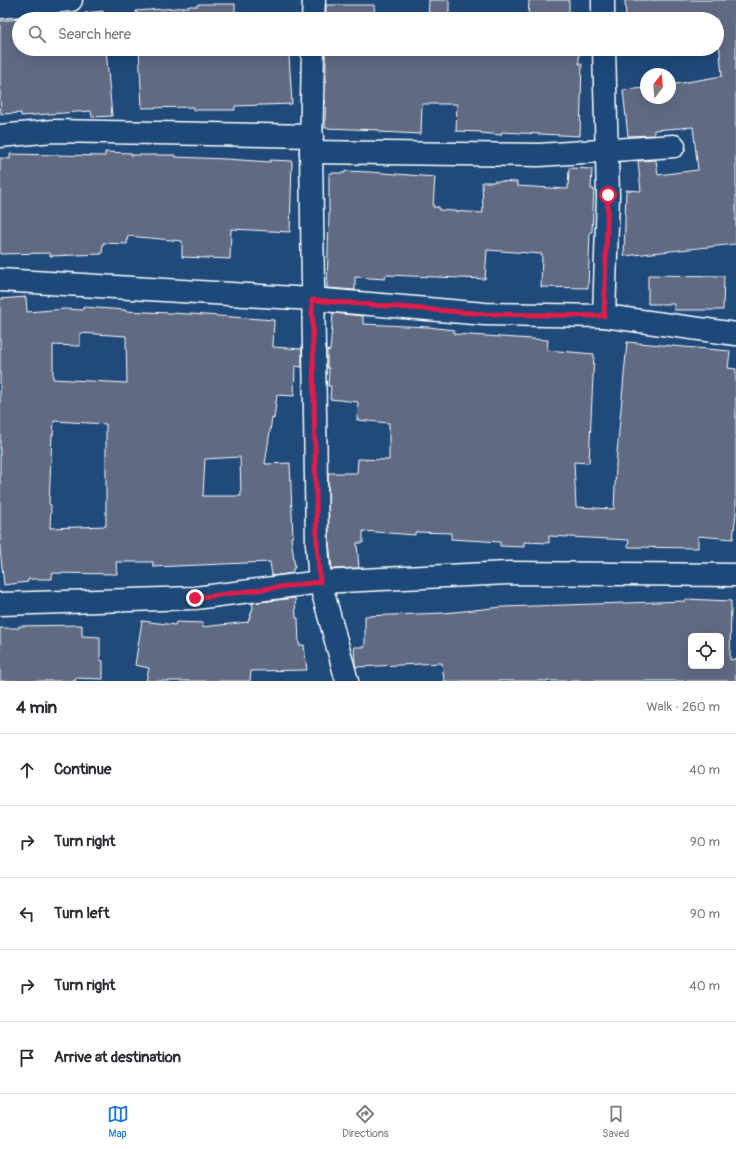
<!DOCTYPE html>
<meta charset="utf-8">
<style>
body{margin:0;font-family:Pangolin,sans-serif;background:#f2f2f3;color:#2b2b33}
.controls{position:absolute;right:12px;bottom:12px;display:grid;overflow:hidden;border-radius:6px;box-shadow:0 4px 16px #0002}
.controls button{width:36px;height:36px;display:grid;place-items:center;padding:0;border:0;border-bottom:1px solid #e1e1e2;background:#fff;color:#2b2b33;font:20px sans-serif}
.compass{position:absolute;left:640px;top:68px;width:36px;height:36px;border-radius:50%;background:#fff;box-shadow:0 4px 16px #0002;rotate:16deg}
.stop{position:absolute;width:12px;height:12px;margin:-9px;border:3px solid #e11d48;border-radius:50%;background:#fff}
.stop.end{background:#e11d48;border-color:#fff;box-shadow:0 1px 4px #0008}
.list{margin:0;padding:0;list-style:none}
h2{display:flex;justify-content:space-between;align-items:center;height:52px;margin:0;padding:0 16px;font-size:17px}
h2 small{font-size:13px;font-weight:400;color:#7c7c81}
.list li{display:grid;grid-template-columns:26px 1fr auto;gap:12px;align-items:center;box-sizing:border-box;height:72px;padding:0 16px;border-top:1px solid #e1e1e2}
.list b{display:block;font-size:15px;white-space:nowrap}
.list em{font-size:13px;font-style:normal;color:#7c7c81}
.icon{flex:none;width:22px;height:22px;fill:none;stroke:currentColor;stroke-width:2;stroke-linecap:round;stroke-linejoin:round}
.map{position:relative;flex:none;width:736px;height:681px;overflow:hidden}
.search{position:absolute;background:#fff;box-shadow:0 4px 16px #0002;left:12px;right:12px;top:12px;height:44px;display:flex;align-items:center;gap:10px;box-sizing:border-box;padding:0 14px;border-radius:22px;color:#7c7c81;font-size:15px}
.sheet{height:412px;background:#fff}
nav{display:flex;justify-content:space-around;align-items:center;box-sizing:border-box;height:56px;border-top:1px solid #e1e1e2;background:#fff;font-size:11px;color:#7c7c81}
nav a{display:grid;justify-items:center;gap:2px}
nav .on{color:#1a73e8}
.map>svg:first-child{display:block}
.building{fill:#616a83;stroke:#fff;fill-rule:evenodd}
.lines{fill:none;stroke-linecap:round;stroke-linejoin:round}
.minor-casing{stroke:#fff;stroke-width:25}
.secondary-casing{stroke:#fff;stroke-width:25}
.minor{stroke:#1f4a7a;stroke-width:22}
.secondary{stroke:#1f4a7a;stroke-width:22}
.route{stroke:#e11d48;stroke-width:5}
</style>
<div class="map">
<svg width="736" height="681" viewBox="0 0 736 681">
<rect width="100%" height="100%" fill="#1f4a7a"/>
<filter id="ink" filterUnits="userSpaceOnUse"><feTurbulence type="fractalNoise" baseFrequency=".025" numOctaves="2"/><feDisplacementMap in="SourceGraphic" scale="8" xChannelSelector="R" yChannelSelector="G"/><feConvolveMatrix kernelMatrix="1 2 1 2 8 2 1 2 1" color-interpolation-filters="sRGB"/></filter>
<g filter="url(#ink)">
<g class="building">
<polygon points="429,0 449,0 449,19 428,19"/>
<polygon points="529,0 569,0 569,19 528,19"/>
<polygon points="625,0 736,0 736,244 624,256 626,190 641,191 638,161 656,160 658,175 698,170 693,127 654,130 654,135 628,136 623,90 646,88 646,98 670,98 670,85 722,76 717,19 626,19"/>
<polygon points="198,4 235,4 235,19 137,19 136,11 189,7 189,6 198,6"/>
<polygon points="326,5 374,5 375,19 326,19"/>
<polygon points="103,11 104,19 23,19 85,14 85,13"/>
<polygon points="19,19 19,49 106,49 112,116 92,117 91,111 21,116 21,113 1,114 0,98 0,21"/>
<polygon points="139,49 286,49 286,55 289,55 292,104 235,106 235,110 193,110 193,107 142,108"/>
<polygon points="325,49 556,49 556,51 579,53 579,64 582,64 580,136 502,132 501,135 481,133 481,132 456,131 457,104 422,104 421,134 379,132 379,130 325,128 326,62 325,62"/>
<polygon points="105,152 131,153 131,155 175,155 175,157 226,159 270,162 270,160 292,161 290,232 231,229 230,259 182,257 182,241 128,236 127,244 103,243 102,254 50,256 50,253 0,254 0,158 10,159 10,154 105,156"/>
<polygon points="569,168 592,169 591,189 594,189 592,232 590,232 588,288 541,287 542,254 487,250 485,279 386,275 385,279 355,277 355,290 327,288 329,215 329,173 345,173 345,171 370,172 435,177 433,207 439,207 439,210 483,213 482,182 494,182 494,181 517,182 517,186 568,189"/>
<polygon points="648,275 724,276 723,310 674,310 674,304 648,304"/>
<path d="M 26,297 L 27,312 L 65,309 L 83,310 L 83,307 L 125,310 L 125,311 L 191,314 L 274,320 L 273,347 L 302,349 L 302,367 L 295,366 L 294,396 L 277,395 L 274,419 L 272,418 L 265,464 L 290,463 L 293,537 L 291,537 L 295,568 L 293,568 L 293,573 L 272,576 L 270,562 L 153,567 L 153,562 L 116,562 L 117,574 L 52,573 L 52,579 L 28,579 L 28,582 L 4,585 L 0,549 L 0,299 ZM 80,333 L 126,336 L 127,383 L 53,379 L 53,345 L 80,346 ZM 54,421 L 106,424 L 106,526 L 50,528 L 51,505 L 49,504 L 52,435 L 53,435 ZM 240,457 L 241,496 L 203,496 L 205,459 Z"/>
<polygon points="333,313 363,316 363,324 428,327 454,330 454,334 548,340 547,350 594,354 589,463 574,462 576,507 614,509 616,464 627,342 730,351 728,368 736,369 736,513 733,539 698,536 698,548 628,547 629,540 549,536 549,543 524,542 524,547 500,546 500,542 451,539 451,533 415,532 415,535 363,531 363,543 357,543 359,568 332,569 329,543 328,473 357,473 358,459 389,460 389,423 357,420 358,402 330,399 331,386 328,386 329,368 327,368 327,350 330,351"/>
<polygon points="295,598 296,618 298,618 299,645 304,645 307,670 251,671 250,681 146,681 149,668 135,665 142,621 175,625 176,622 203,623 202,627 248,622 253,608 252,603"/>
<path d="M 686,599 L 731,601 L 730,660 L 736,659 L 736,681 L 444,681 L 442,663 L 356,667 L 355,663 L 354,647 L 365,647 L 365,616 L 444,613 L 503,607 L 686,601 ZM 691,636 L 721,636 L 721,666 L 691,666 Z"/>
<polygon points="82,625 82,636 100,637 100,660 103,661 103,679 75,678 76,681 0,681 0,628 19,628 19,626"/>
</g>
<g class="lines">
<defs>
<g id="minor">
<polyline points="603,0 603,19"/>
<polyline points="0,7 71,0"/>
<polyline points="604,49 608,195 604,316"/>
<polyline points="0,136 53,131 312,136"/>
<polyline points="311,152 539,155 674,146"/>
<polyline points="0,280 312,299 485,314 604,316 736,334"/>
<polyline points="0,604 195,598 320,582 508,573 736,575"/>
</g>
<g id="secondary">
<polyline points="313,19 314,0"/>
<polyline points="313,49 311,152 317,544 320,582 347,681"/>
</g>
</defs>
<use href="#minor" class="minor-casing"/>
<use href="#secondary" class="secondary-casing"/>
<use href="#minor" class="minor"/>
<use href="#secondary" class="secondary"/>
</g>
</g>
<g class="lines" filter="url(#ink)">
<polyline class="route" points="195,598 320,582 317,544 312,300 485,314 604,316 608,195"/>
</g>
</svg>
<div class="controls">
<button><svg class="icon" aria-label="locate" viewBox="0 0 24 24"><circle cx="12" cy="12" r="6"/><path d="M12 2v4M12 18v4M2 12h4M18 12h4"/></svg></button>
</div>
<svg class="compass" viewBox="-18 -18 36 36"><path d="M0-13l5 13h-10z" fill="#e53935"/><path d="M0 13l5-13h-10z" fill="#7c7c81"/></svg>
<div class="stop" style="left:608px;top:195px"></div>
<div class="stop end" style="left:195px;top:598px"></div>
<div class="search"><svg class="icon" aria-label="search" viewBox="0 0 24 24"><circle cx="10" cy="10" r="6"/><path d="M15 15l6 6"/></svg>Search here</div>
</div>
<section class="sheet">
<h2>4 min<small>Walk · 260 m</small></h2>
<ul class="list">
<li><svg class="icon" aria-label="ahead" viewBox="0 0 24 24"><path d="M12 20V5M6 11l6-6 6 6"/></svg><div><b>Continue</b></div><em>40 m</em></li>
<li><svg class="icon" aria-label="right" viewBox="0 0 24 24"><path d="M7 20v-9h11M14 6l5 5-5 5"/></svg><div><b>Turn right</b></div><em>90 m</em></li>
<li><svg class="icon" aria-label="left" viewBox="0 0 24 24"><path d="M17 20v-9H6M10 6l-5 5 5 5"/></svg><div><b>Turn left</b></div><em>90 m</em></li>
<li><svg class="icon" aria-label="right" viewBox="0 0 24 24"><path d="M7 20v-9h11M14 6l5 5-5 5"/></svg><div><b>Turn right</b></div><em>40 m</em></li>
<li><svg class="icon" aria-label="arrive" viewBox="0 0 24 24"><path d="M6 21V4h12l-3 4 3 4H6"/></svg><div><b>Arrive at destination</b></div></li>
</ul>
</section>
<nav>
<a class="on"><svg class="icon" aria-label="map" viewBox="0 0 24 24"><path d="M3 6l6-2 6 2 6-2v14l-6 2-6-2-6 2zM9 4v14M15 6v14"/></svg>Map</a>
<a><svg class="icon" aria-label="directions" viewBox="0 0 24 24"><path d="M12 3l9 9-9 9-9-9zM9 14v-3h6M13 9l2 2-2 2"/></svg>Directions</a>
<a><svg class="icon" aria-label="saved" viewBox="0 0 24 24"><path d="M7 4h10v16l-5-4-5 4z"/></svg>Saved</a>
</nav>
